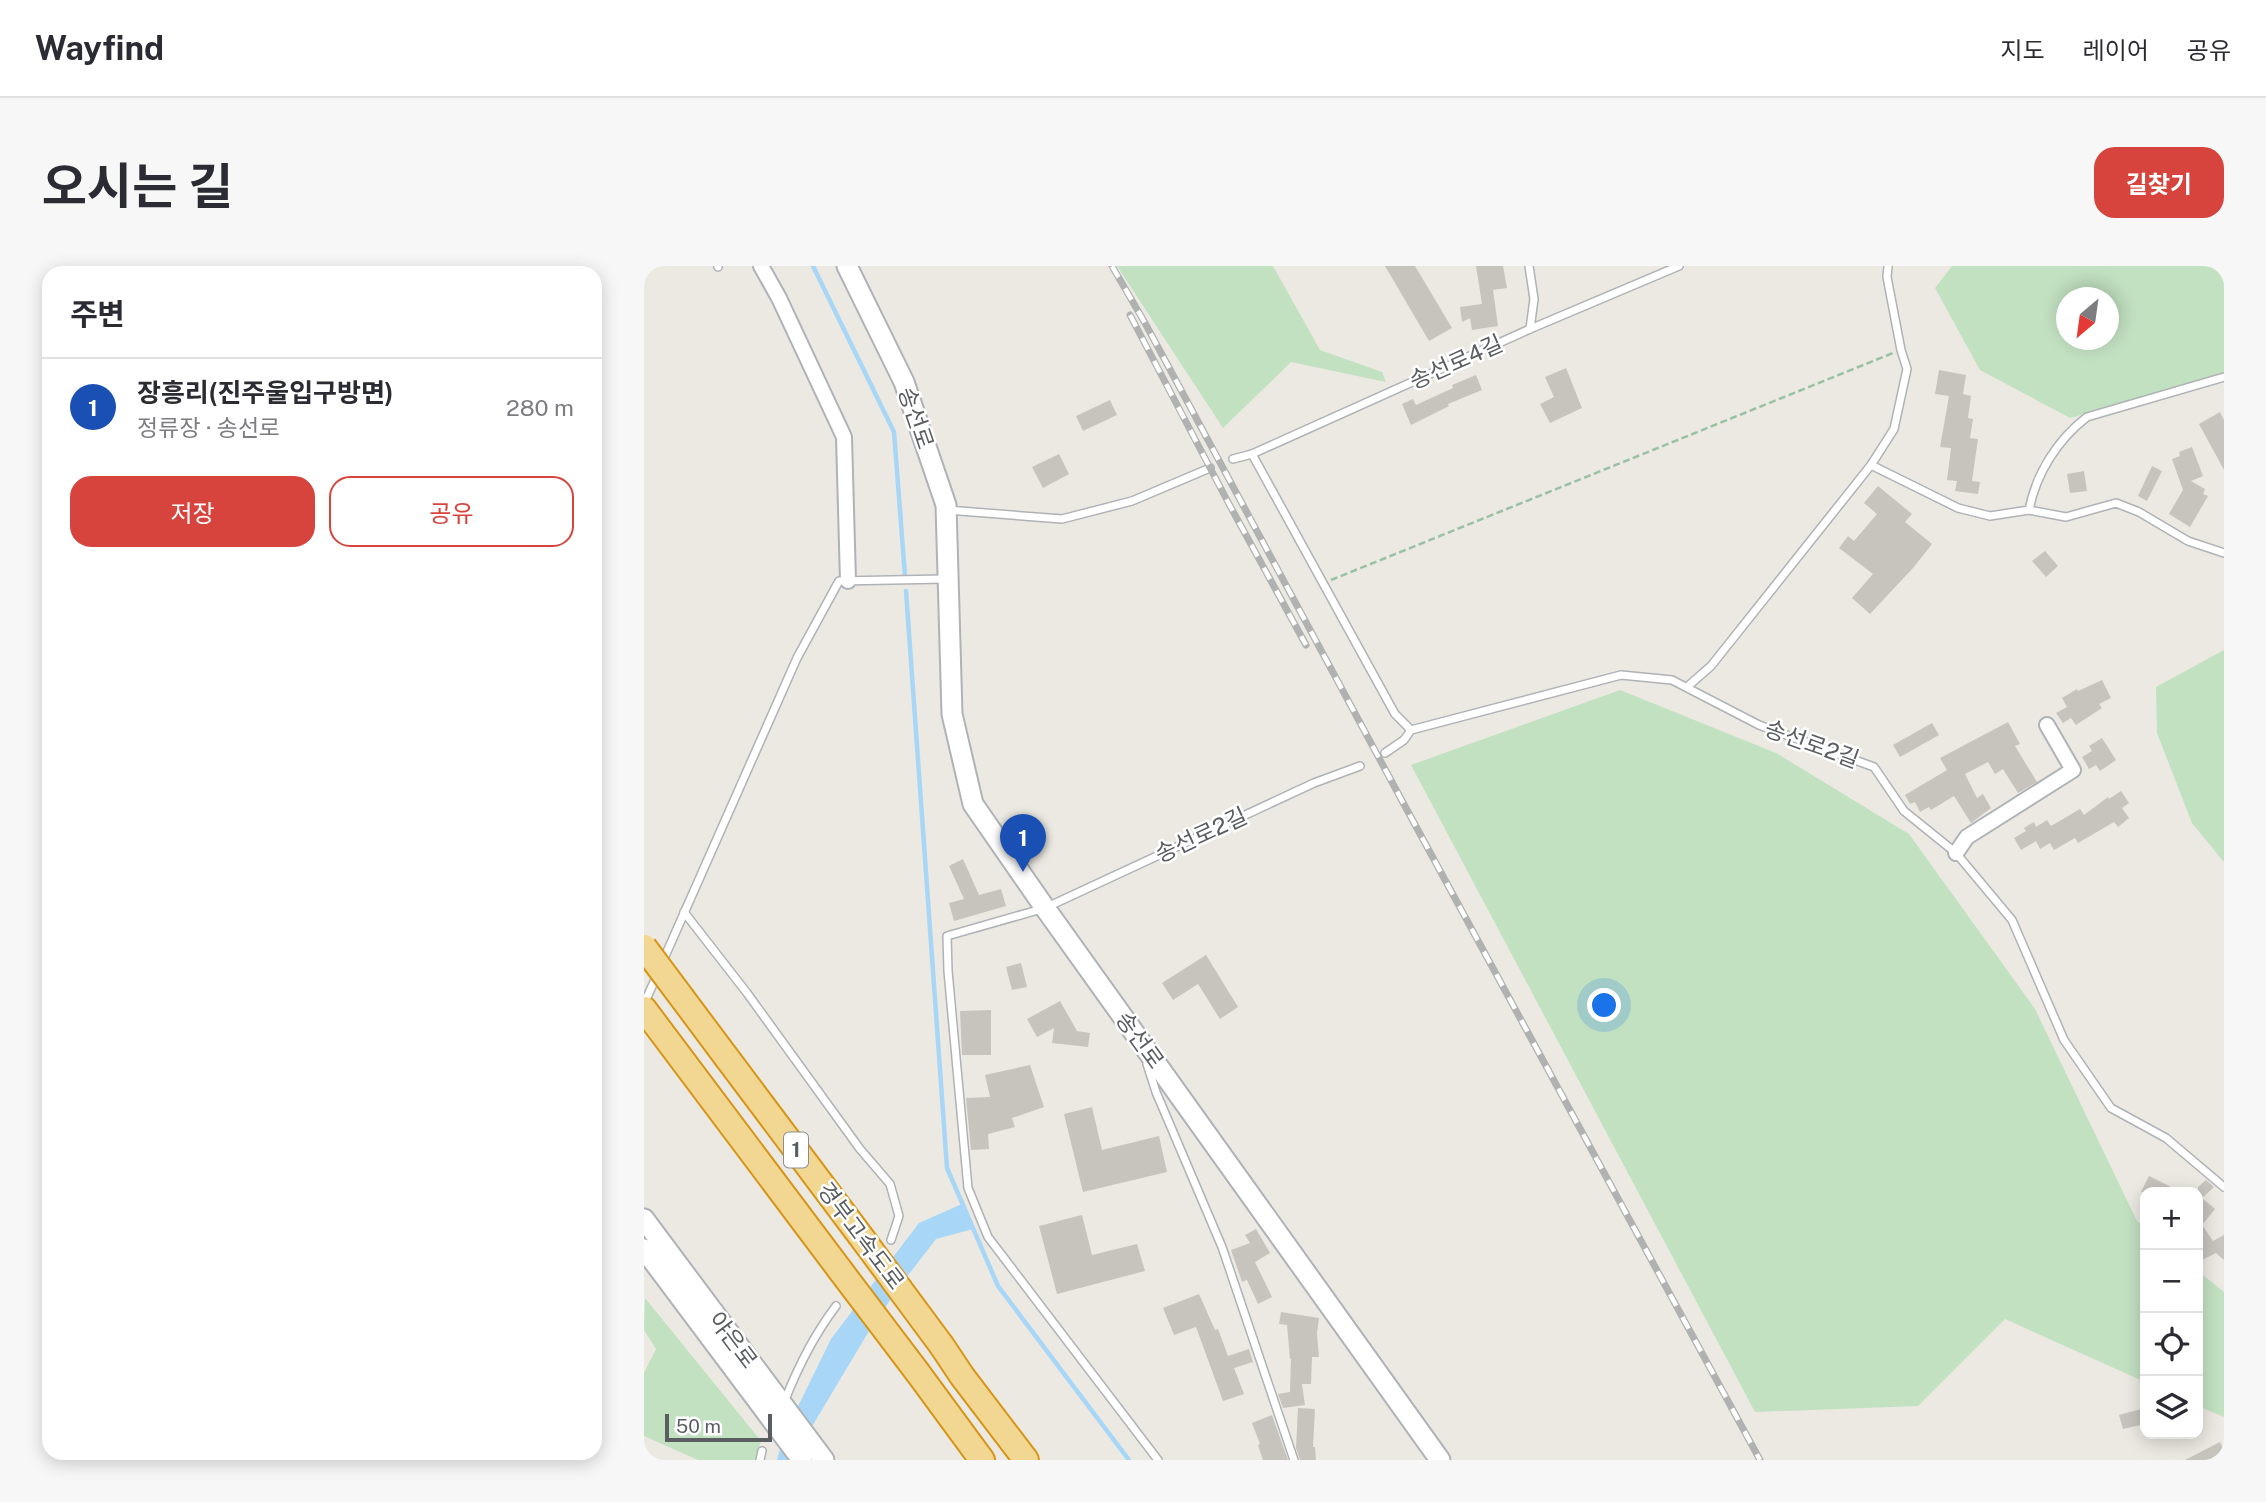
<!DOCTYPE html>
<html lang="ko">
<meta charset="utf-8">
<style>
body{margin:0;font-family:"Public Sans","Noto Sans KR",sans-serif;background:#f7f7f7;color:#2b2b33}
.controls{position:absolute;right:21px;bottom:21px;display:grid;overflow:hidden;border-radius:14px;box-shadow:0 4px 18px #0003}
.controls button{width:63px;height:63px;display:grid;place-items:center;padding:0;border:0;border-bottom:2px solid #e1e1e2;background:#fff;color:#2b2b33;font:35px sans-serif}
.compass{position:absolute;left:1412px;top:21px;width:63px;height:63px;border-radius:50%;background:#fff;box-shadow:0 4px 18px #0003;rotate:209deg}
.scale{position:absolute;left:21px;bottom:18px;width:107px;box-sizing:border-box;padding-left:7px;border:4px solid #5a5e61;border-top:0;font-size:19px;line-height:24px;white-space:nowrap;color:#5a5e61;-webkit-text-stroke:5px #fff;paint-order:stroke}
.you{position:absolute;left:961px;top:740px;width:24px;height:24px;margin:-18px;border:5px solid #fff;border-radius:50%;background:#1a73e8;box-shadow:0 0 0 10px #1a73e833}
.badge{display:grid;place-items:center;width:46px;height:46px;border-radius:50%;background:#d7443d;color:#fff;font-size:23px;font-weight:700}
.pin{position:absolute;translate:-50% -58px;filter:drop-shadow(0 2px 4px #0008)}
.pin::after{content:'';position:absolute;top:37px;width:24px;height:21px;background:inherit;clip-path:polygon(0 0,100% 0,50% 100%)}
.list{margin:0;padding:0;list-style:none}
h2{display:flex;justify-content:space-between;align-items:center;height:91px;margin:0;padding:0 28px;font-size:30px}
h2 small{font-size:23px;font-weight:400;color:#7c7c81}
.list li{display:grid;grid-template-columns:46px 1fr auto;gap:21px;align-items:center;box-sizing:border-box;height:98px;padding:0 28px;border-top:2px solid #e1e1e2}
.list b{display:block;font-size:26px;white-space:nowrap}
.list p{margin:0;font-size:23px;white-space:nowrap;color:#7c7c81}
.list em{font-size:23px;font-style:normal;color:#7c7c81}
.actions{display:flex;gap:14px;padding:21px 28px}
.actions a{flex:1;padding:16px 0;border:2px solid #d7443d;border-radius:21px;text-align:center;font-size:24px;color:#d7443d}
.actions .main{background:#d7443d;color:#fff}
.icon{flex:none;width:38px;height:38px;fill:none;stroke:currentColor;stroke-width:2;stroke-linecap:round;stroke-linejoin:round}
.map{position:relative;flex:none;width:1580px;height:1194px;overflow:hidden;border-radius:21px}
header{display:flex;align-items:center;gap:42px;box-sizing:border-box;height:98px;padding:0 35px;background:#fff;border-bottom:2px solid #e1e1e2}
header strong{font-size:33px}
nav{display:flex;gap:38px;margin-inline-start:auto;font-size:24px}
.intro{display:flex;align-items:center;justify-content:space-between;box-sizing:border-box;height:168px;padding:0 42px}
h1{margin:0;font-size:49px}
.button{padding:18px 32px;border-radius:21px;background:#d7443d;color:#fff;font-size:24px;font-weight:700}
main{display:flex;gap:42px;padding:0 42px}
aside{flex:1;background:#fff;border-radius:21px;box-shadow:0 4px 18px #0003}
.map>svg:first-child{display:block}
.green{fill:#c2e1c1;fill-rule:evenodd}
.water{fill:#a8d6f6}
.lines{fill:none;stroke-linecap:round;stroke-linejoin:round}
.stream{stroke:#a8d6f6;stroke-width:4.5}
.building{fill:#c7c4be}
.lane-casing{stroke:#afb2b6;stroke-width:10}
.street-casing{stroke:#afb2b6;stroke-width:18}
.secondary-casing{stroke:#afb2b6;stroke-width:23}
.highway-casing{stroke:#d79517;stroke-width:28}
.path{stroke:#9ac1a4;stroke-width:2.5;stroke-dasharray:7 3.5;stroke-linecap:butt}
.lane{stroke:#fff;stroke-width:7}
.street{stroke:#fff;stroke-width:14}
.secondary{stroke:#fff;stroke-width:19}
.highway{stroke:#f2d793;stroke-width:24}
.rail-casing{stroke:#b0b1b1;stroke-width:7}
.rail{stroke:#fff;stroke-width:4.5;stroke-dasharray:13;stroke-linecap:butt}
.highway-bridge-casing{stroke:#d79517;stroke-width:28;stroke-linecap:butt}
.highway-bridge{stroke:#f2d793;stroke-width:24}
.labels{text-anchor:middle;stroke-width:5;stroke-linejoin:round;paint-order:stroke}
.shield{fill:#fff;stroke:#8c8e90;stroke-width:2}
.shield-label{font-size:21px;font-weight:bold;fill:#5a5e61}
.street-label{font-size:23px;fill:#5a5e61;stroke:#fff}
</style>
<header>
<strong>Wayfind</strong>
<nav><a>지도</a><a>레이어</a><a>공유</a></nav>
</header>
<div class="intro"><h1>오시는 길</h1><a class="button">길찾기</a></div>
<main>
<aside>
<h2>주변<small></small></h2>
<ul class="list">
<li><span class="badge" style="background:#1a4fb4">1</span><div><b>장흥리(진주울입구방면)</b><p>정류장 · 송선로</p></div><em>280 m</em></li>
</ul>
<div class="actions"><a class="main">저장</a><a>공유</a></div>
</aside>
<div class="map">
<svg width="1580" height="1194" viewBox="0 0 1580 1194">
<rect width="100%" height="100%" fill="#ebe9e2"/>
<g class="green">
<polygon points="473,0 629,0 676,84 738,106 742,116 647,96 579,162"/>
<path d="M 1308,0 L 1580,0 L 1580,110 L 1426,152 L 1336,104 L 1291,22 ZM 1422,32 L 1464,32 L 1464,74 L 1422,74 Z"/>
<polygon points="1580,384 1580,596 1548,557 1513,467 1512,421"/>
<polygon points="976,424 1132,487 1265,568 1391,743 1493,955 1501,962 1501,1116 1361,1053 1274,1140 1111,1146 767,499"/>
<polygon points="1554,1005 1580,1026 1580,1151 1554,1140"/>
<polygon points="1,1032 117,1175 111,1194 54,1194 0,1170 0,1107 12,1083 0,1064"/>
</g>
<polygon class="water" points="318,938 329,963 292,973 255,1021 225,1065 148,1194 133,1194 140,1169 187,1073 275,957"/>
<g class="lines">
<g class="stream">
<polyline points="169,0 250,166 261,310"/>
<polyline points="262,325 303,902 354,1020 485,1194"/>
</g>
</g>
<g class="building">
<polygon points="741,0 771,0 808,62 785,75"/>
<polygon points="832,0 859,0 863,22 849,24 854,60 828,64 826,52 818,56 816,41 838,38"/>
<polygon points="922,102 938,142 906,157 896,138 910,131 901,111"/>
<polygon points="1295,104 1322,109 1319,128 1327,130 1324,152 1329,153 1326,172 1334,173 1328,215 1336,216 1334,228 1311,225 1313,215 1303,214 1307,182 1296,181 1305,130 1291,128"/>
<polygon points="832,109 838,124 804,138 805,140 767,159 758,138 769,133 772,139 809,122 808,119"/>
<polygon points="466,134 473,149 439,165 432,150"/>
<polygon points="1576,146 1580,154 1580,204 1555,158"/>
<polygon points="1548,181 1559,210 1547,215 1561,223 1559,228 1564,230 1546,261 1525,248 1539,224 1528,193 1536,190 1535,186"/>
<polygon points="415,188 425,208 399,222 388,201"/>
<polygon points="1508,200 1518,205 1503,235 1494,230"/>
<polygon points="1440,205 1443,225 1426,227 1423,208"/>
<polygon points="1234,220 1268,248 1261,256 1288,278 1269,302 1226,348 1208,332 1229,308 1195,282 1204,270 1210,275 1233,248 1220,237"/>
<polygon points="1401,285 1414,300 1402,311 1388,295"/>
<polygon points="1458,414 1467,432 1455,438 1458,442 1432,459 1427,452 1419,457 1412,447 1423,441 1418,432 1433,423 1434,425"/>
<polygon points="1364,456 1376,478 1371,480 1393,516 1374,527 1359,503 1351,508 1344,496 1321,508 1333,532 1339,528 1347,542 1327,557 1310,530 1287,544 1285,541 1276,546 1271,536 1266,538 1261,529 1303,504 1296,492"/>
<polygon points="1288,457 1295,469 1256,491 1249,479"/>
<polygon points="1458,472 1472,494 1456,505 1452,499 1445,503 1438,491 1448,485 1445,480"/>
<polygon points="1477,525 1485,537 1478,542 1485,552 1474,561 1470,556 1434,577 1431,572 1410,584 1406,577 1396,583 1392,575 1377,584 1370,572 1382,565 1380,562 1390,556 1392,561 1403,554 1407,560 1436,543 1440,549 1464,531 1465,533"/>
<polygon points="319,593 335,629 357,623 362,640 310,655 305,637 320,633 305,600"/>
<polygon points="562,689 594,741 576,753 554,718 529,734 518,717"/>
<polygon points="377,697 383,721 368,724 362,701"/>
<polygon points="416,735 433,765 446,767 444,781 408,777 410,762 393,771 383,753"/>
<polygon points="347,744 347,789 318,789 316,745"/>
<polygon points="386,799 400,841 368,852 371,861 344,868 345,883 327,884 322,832 346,831 341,809"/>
<polygon points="448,841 458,884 515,870 523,906 439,926 420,848"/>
<polygon points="1505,910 1537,926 1497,926"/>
<polygon points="1562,914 1570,921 1558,932 1571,943 1558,959 1569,975 1580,969 1580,994 1572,987 1554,996 1554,921"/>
<polygon points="438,949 448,989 493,978 501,1005 413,1028 395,960"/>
<polygon points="612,963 626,987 611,996 628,1031 614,1038 603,1014 598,1016 587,984 606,977 601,969"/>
<polygon points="555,1028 571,1064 574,1063 584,1090 605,1083 609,1096 590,1102 600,1128 579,1135 552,1061 530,1069 519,1042"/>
<polygon points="637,1046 675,1052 673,1067 675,1091 668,1091 667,1118 658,1118 661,1139 639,1142 634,1128 646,1126 647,1093 646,1093 643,1059 635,1058"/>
<polygon points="654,1142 671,1143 669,1181 671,1181 672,1194 656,1194 652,1182"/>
<polygon points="1501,1142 1501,1158 1479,1163 1475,1149"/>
<polygon points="628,1149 629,1152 644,1194 619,1194 614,1179 616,1178 608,1157"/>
<polygon points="1576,1176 1580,1184 1580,1194 1541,1194"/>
</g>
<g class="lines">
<defs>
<g id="lane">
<polyline points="74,0 74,1"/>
<polyline points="885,0 890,33 886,63"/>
<polyline points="608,188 751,448 767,464"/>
<polyline points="589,193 608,188 886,63 1035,0"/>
<path d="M 1227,199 L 1314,242 L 1346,250 L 1385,244 C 1392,208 1413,174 1443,151 L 1580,111"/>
<polyline points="303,244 418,253 488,235 566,202"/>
<polyline points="1385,244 1422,251 1472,237 1495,246 1544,275 1580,287"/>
<polyline points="1043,421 1067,400 1227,199 1250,163 1263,103 1257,84 1243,11 1244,0"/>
<polyline points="741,487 760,474 767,464 977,409 1028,414 1115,459 1230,501 1260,545 1312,587 1368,654 1420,774 1467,842 1522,872 1580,921"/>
<polyline points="40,646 103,727 216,883 246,918 255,950 247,974"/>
<polyline points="18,697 153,392 195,315 301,313"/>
<polyline points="0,738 14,707"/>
<polyline points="503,798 512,826 578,981 650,1194"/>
<path d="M 141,1134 C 154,1101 170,1069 192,1040"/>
<polyline points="116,1194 118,1185"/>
<polyline points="514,1194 344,971 324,922 304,705 303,670 401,642 670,517 716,500"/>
</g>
<g id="street">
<polyline points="117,0 135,32 200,171 204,315"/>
<polyline points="1312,587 1323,571 1429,504 1403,459"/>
</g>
<g id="secondary">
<polyline points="203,0 260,116 302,239 308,448 329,538 401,642 796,1194"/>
<polyline points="0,953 180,1194"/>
<polyline points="0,983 158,1194"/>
</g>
<g id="highway">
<polyline points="0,743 196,1004"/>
<polyline points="83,792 221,976"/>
<polyline points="298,1080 318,1110 382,1194"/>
<polyline points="274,1107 338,1194"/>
</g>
</defs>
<use href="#lane" class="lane-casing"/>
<use href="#street" class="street-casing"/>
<use href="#secondary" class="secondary-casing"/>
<use href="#highway" class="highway-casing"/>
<polyline class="path" points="687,314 1249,87"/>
<use href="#lane" class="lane"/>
<use href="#street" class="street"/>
<use href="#secondary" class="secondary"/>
<use href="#highway" class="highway"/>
<defs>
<g id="rail">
<polyline points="468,0 501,57 756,531 1116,1194"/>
<polyline points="486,49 585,238 662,379"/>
</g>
</defs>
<use href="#rail" class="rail-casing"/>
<use href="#rail" class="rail"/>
<defs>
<g id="highway-bridge">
<polyline points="0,681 83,792"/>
<polyline points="221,976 298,1080"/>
<polyline points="196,1004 274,1107"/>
</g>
</defs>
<use href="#highway-bridge" class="highway-bridge-casing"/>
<use href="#highway-bridge" class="highway-bridge"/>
</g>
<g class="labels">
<rect class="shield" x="140" y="866.5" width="24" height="35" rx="5"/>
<g class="shield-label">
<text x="152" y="891">1</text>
</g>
<g class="street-label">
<text transform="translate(812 96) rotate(-24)" y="8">송선로4길</text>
<text transform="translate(272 152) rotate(71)" y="8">송선로</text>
<text transform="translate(1168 478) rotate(20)" y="8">송선로2길</text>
<text transform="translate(557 569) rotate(-25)" y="8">송선로2길</text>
<text transform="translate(496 774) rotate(54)" y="8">송선로</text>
<text transform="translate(217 970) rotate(53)" y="8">경부고속도로</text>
<text transform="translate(89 1074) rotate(53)" y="8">야은로</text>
</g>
</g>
</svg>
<div class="controls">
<button>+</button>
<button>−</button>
<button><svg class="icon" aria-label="locate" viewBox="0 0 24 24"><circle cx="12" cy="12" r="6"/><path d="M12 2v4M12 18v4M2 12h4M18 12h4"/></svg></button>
<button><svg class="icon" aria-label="layers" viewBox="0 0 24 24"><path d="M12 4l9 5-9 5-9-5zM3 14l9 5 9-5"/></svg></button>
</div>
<svg class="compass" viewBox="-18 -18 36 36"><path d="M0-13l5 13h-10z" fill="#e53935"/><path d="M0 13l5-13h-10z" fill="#7c7c81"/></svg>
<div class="scale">50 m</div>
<div class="you"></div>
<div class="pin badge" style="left:379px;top:606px;background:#1a4fb4">1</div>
</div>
</main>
